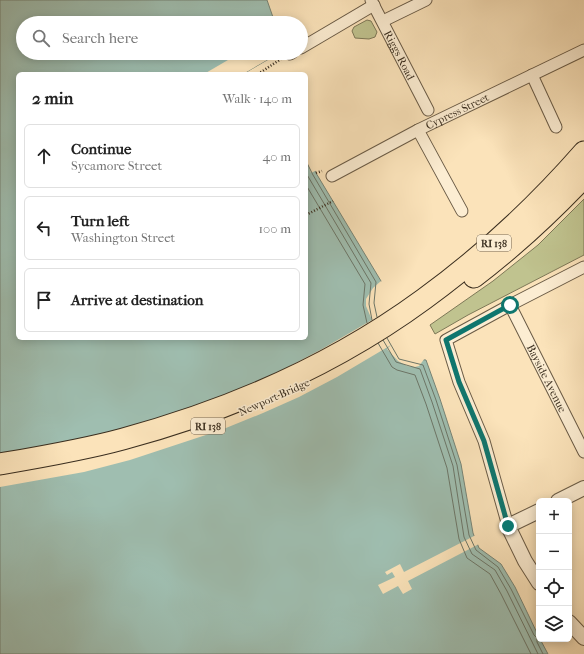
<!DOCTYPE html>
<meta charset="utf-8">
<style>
body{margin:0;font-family:"IM FELL French Canon",serif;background:#f2f2f2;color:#222}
.controls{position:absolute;right:12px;bottom:12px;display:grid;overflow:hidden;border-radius:6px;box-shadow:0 2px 10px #0003}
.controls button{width:36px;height:36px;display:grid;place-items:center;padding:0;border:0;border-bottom:1px solid #e0e0e0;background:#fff;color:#222;font:20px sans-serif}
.stop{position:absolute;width:12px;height:12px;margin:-9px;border:3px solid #0f766e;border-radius:50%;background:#fff}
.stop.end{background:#0f766e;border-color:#fff;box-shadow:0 1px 4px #0008}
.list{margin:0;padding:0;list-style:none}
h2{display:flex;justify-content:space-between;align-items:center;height:52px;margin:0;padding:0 16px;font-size:17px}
h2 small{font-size:13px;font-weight:400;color:#767676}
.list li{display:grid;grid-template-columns:26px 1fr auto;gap:12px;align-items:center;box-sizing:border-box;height:64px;margin:0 8px 8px;padding:0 8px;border:1px solid #e0e0e0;border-radius:6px}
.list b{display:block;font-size:15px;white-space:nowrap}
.list p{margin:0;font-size:13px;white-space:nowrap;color:#767676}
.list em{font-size:13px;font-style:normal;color:#767676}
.icon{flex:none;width:22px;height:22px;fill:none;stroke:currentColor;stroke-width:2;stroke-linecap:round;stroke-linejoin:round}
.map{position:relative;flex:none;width:584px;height:654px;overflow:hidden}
.search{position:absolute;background:#fff;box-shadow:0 2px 10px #0003;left:16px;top:16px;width:292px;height:44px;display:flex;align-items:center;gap:10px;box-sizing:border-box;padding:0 14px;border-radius:22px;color:#767676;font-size:15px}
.panel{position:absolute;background:#fff;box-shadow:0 2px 10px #0003;left:16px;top:72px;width:292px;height:268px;border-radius:6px}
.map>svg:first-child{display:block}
.green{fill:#c0c38f;stroke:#7d7857}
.water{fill:#9fbeb0;stroke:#778476}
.pier{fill:#fbe3ba}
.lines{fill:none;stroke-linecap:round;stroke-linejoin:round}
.shore{stroke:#6c7668;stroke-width:1}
.minor-casing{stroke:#6a5b46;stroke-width:13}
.tertiary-casing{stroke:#6a5b46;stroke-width:16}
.motorway-casing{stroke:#3a2e1f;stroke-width:23}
.path{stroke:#3a2e1f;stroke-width:2.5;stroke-dasharray:1 2;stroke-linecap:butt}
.minor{stroke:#fcedd2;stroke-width:11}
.tertiary{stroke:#fcedd2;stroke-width:14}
.motorway{stroke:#fbe3ba;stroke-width:21}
.route{stroke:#0f766e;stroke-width:5}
.labels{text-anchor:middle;stroke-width:3;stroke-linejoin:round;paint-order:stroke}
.shield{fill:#fcedd2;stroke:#746755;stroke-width:1}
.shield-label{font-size:10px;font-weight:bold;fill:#3a2e1f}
.street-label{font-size:11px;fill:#3a2e1f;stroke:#fcedd2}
</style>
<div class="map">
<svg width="584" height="654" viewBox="0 0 584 654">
<rect width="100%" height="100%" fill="#fbe3ba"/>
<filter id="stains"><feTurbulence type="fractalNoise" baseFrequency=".005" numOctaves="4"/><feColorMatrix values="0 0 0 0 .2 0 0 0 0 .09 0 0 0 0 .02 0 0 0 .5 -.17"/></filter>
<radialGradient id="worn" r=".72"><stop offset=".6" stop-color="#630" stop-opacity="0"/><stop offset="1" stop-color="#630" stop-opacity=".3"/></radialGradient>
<g class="green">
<polygon points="367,20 371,21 377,32 375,37 369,39 355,38 352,31 354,27"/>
<polygon points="584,199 584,255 468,315 435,334 430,325 493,281 538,245"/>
</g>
<polygon class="water" points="0,0 267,0 275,23 23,23 23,53 279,53 243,74 18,74 18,338 306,338 306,152 316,173 381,281 378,304 380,314 402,355 414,359 426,360 440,399 461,464 473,533 479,548 501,564 515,587 539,637 539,639 540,639 548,654 0,654"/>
<g class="pier">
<polygon points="240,53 279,53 243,74 204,74"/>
<polygon points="306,150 308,151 317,170 311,173 306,160"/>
<polygon points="381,281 383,283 380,303 382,314 403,354 425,358 419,366 415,367 407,366 398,361 387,349 391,345 337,377 299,397 263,413 221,430 130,460 84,472 0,487 0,455 35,450 120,430 167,415 209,401 249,385 284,369 322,349 372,320 366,306 366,299 373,288"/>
<polygon points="476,535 479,544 408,581 412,589 403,594 398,586 383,594 378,585 395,577 392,572 387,575 385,572 400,564 404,572"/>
</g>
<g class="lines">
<g class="shore">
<polyline points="306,161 313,175 376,282 374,303 377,317"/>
<polyline points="306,173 371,283 369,304 372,320"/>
<polyline points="306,185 365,284 363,305 367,323"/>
<polyline points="387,338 399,359 423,365 436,400 457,465 469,535 476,550 498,567 511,589 534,635 537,638 537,642 543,654"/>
<polyline points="383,340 396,362 420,369 432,402 453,466 464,537 472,554 495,570 507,591 538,654"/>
<polyline points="378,343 392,367 397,370 415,375 426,404 447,468 459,539 467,558 490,574 501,594 531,654"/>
</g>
<defs>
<g id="minor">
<path id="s1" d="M 371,0 L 428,110"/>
<polyline points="383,21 426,0"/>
<polyline points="301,48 374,5"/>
<polyline points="290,54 292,53"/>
<polyline points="532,75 556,127"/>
<polyline points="418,130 462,211"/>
<path id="s2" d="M 332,176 L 418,130 L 584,50"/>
<path id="s3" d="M 510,305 L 584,452"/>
<polyline points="508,526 484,441 459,382 446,340 510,305 584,267"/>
</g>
<g id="tertiary">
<polyline points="558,501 584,488"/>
<polyline points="539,511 508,526 525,561 539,583"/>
<polyline points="569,622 584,638"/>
</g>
<g id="motorway">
<path d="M 474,277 C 513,247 550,213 584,177"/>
<path d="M 0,464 C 41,457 83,450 123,439 C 230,410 334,365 424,299 C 483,256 536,207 584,152"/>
</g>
</defs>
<use href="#minor" class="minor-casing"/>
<use href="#tertiary" class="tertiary-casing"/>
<use href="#motorway" class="motorway-casing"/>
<g class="path">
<polyline points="258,74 281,59"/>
<polyline points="316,173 322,171"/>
<polyline points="306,215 333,201"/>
</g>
<use href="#minor" class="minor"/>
<use href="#tertiary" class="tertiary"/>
<use href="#motorway" class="motorway"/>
</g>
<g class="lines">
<polyline class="route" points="508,526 484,441 459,382 446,340 510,305"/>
</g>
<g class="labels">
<g class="shield">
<rect x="477" y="235" width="34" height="16" rx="3"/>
<rect x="191" y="418" width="34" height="16" rx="3"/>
</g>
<g class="shield-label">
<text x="494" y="247">RI 138</text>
<text x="208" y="430">RI 138</text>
</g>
<g class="street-label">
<text dy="4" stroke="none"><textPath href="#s1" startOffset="62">Riggs Road</textPath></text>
<text dy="4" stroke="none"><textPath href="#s2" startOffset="141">Cypress Street</textPath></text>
<text dy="4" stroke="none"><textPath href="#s3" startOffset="82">Bayside Avenue</textPath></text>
<text transform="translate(274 397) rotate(-24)" y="4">Newport Bridge</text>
</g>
</g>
<rect width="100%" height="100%" filter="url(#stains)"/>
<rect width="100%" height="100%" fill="url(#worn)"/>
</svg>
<div class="controls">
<button>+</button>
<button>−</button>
<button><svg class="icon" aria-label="locate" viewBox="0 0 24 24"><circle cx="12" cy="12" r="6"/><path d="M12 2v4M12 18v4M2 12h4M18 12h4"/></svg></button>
<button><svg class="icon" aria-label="layers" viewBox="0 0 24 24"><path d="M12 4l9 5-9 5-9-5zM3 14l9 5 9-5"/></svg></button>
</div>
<div class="stop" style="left:510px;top:305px"></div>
<div class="stop end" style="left:508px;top:526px"></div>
<div class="search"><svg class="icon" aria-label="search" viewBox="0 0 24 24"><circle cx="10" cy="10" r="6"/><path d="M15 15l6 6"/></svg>Search here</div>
<section class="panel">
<h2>2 min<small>Walk · 140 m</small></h2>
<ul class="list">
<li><svg class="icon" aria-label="ahead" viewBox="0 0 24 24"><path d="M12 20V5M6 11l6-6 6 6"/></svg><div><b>Continue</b><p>Sycamore Street</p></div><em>40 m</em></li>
<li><svg class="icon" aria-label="left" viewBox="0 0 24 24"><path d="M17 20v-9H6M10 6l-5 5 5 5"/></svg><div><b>Turn left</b><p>Washington Street</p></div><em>100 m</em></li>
<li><svg class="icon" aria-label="arrive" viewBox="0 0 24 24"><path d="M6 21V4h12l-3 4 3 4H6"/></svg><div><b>Arrive at destination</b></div></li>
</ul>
</section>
</div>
